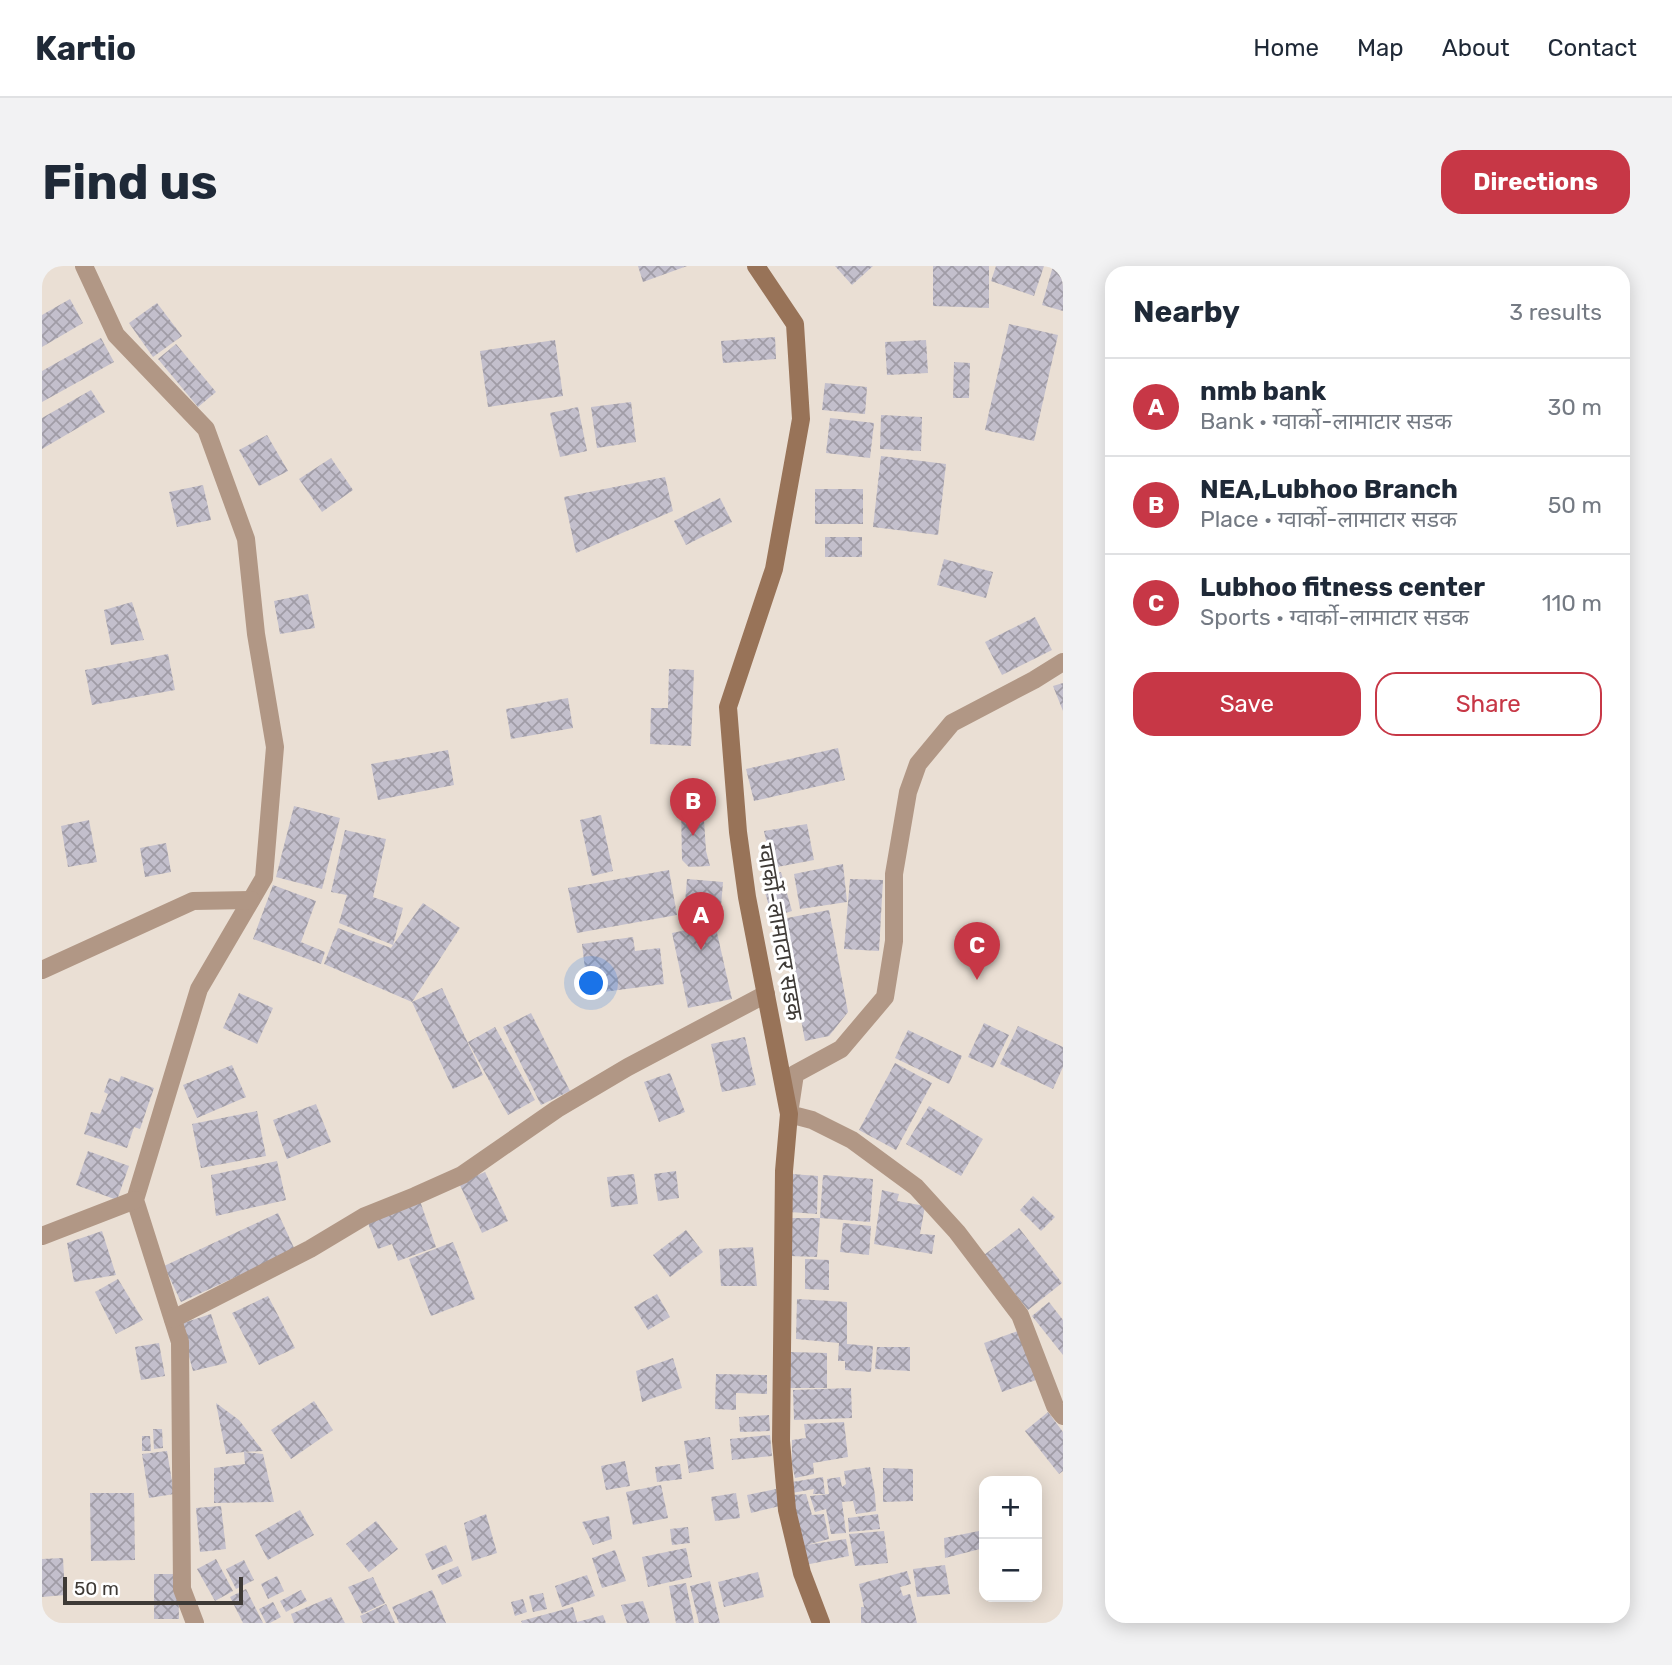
<!DOCTYPE html>
<meta charset="utf-8">
<style>
body{margin:0;font-family:Rubik,"Noto Sans Devanagari",sans-serif;background:#f2f2f3;color:#1f2937}
.controls{position:absolute;right:21px;bottom:21px;display:grid;overflow:hidden;border-radius:14px;box-shadow:0 4px 18px #0003}
.controls button{width:63px;height:63px;display:grid;place-items:center;padding:0;border:0;border-bottom:2px solid #e0e1e3;background:#fff;color:#1f2937;font:35px sans-serif}
.scale{position:absolute;left:21px;bottom:18px;width:180px;box-sizing:border-box;padding-left:7px;border:4px solid #3e3a36;border-top:0;font-size:19px;line-height:24px;white-space:nowrap;color:#3e3a36;-webkit-text-stroke:5px #fff;paint-order:stroke}
.you{position:absolute;left:550px;top:718px;width:24px;height:24px;margin:-18px;border:5px solid #fff;border-radius:50%;background:#1a73e8;box-shadow:0 0 0 10px #1a73e833}
.badge{display:grid;place-items:center;width:46px;height:46px;border-radius:50%;background:#c73746;color:#fff;font-size:23px;font-weight:700}
.pin{position:absolute;translate:-50% -58px;filter:drop-shadow(0 2px 4px #0008)}
.pin::after{content:'';position:absolute;top:37px;width:24px;height:21px;background:inherit;clip-path:polygon(0 0,100% 0,50% 100%)}
.list{margin:0;padding:0;list-style:none}
h2{display:flex;justify-content:space-between;align-items:center;height:91px;margin:0;padding:0 28px;font-size:30px}
h2 small{font-size:23px;font-weight:400;color:#747a83}
.list li{display:grid;grid-template-columns:46px 1fr auto;gap:21px;align-items:center;box-sizing:border-box;height:98px;padding:0 28px;border-top:2px solid #e0e1e3}
.list b{display:block;font-size:26px;white-space:nowrap}
.list p{margin:0;font-size:23px;white-space:nowrap;color:#747a83}
.list em{font-size:23px;font-style:normal;color:#747a83}
.actions{display:flex;gap:14px;padding:21px 28px}
.actions a{flex:1;padding:16px 0;border:2px solid #c73746;border-radius:21px;text-align:center;font-size:24px;color:#c73746}
.actions .main{background:#c73746;color:#fff}
.map{position:relative;flex:none;width:1021px;height:1357px;overflow:hidden;border-radius:21px}
header{display:flex;align-items:center;gap:42px;box-sizing:border-box;height:98px;padding:0 35px;background:#fff;border-bottom:2px solid #e0e1e3}
header strong{font-size:33px}
nav{display:flex;gap:38px;margin-inline-start:auto;font-size:24px}
.intro{display:flex;align-items:center;justify-content:space-between;box-sizing:border-box;height:168px;padding:0 42px}
h1{margin:0;font-size:49px}
.button{padding:18px 32px;border-radius:21px;background:#c73746;color:#fff;font-size:24px;font-weight:700}
main{display:flex;gap:42px;padding:0 42px}
aside{flex:1;background:#fff;border-radius:21px;box-shadow:0 4px 18px #0003}
.map>svg:first-child{display:block}
.building{fill:url(#building-cross-hatch)}
.lines{fill:none;stroke-linecap:round;stroke-linejoin:round}
.minor{stroke:#b19785;stroke-width:18}
.secondary{stroke:#987358;stroke-width:18}
.labels{text-anchor:middle;stroke-width:6;stroke-linejoin:round;paint-order:stroke}
.street-label{font-size:23px;fill:#3e3a36;stroke:#fff}
</style>
<header>
<strong>Kartio</strong>
<nav><a>Home</a><a>Map</a><a>About</a><a>Contact</a></nav>
</header>
<div class="intro"><h1>Find us</h1><a class="button">Directions</a></div>
<main>
<div class="map">
<svg width="1021" height="1357" viewBox="0 0 1021 1357">
<defs>
<pattern id="building-cross-hatch" width="8" height="8" patternUnits="userSpaceOnUse" patternTransform="scale(1.75)"><rect width="8" height="8" fill="#c3bfcc"/><path d="M0 0l8 8M0 8l8-8" fill="none" stroke="#a09ca6"/></pattern>
</defs>
<rect width="100%" height="100%" fill="#eadfd4"/>
<g class="building">
<polygon points="596,0 645,0 601,16"/>
<polygon points="793,0 831,0 810,19"/>
<polygon points="891,0 947,0 947,42 891,40"/>
<polygon points="954,0 1002,0 992,30 949,15"/>
<polygon points="1011,0 1021,0 1021,45 1000,39"/>
<polygon points="28,33 41,57 0,81 0,49"/>
<polygon points="115,37 140,70 111,91 87,57"/>
<polygon points="967,58 1016,69 992,175 943,164"/>
<polygon points="733,71 734,93 681,97 679,75"/>
<polygon points="59,72 72,96 0,136 0,105"/>
<polygon points="513,74 521,130 446,141 438,85"/>
<polygon points="884,74 886,107 845,109 843,76"/>
<polygon points="134,78 174,126 156,141 116,93"/>
<polygon points="912,96 928,97 927,132 911,132"/>
<polygon points="783,117 825,121 823,148 780,144"/>
<polygon points="49,124 63,146 0,183 0,152"/>
<polygon points="589,136 594,176 555,182 549,141"/>
<polygon points="536,141 545,185 518,191 508,147"/>
<polygon points="839,149 880,151 879,185 838,183"/>
<polygon points="788,152 832,157 828,192 784,187"/>
<polygon points="225,169 246,205 217,220 197,184"/>
<polygon points="839,190 904,198 896,269 831,261"/>
<polygon points="289,192 311,224 280,246 257,213"/>
<polygon points="623,211 631,245 534,287 522,231"/>
<polygon points="161,219 169,254 135,261 127,226"/>
<rect x="773" y="223" width="48" height="35"/>
<polygon points="678,232 690,256 644,279 632,255"/>
<rect x="783" y="271" width="37" height="20"/>
<polygon points="902,293 951,306 944,332 895,319"/>
<polygon points="266,328 273,362 238,368 232,335"/>
<polygon points="90,336 102,374 69,379 62,344"/>
<polygon points="993,351 1010,384 960,409 943,376"/>
<polygon points="126,388 133,424 50,439 43,404"/>
<polygon points="627,403 652,404 649,480 608,478 609,442 626,442"/>
<polygon points="1021,417 1021,445 1011,420"/>
<polygon points="526,432 531,462 469,473 464,443"/>
<polygon points="796,482 803,514 712,535 704,503"/>
<polygon points="406,484 412,519 336,534 329,498"/>
<polygon points="665,537 665,551 662,554 664,585 668,600 647,601 640,594 639,539"/>
<polygon points="252,540 298,552 280,623 234,611"/>
<polygon points="559,549 571,605 550,610 538,554"/>
<polygon points="47,554 55,596 26,601 19,560"/>
<polygon points="765,558 772,594 730,602 722,565"/>
<polygon points="303,564 344,573 331,631 361,642 351,679 381,637 418,662 370,736 282,698 296,662 349,682 351,679 297,657 305,629 289,626"/>
<polygon points="124,577 129,606 103,611 98,582"/>
<polygon points="801,598 805,636 758,643 752,608"/>
<polygon points="627,604 635,649 535,667 526,622"/>
<polygon points="739,606 750,645 730,651 719,612"/>
<polygon points="645,613 681,616 678,652 642,649"/>
<polygon points="808,613 841,614 837,685 802,683"/>
<polygon points="231,619 274,635 259,676 283,686 279,698 211,673"/>
<polygon points="787,644 806,746 787,770 763,775 740,653"/>
<polygon points="673,658 690,733 646,742 630,667"/>
<polygon points="591,671 593,685 618,682 622,718 546,728 540,678"/>
<polygon points="400,722 441,809 411,823 370,736"/>
<polygon points="197,727 231,742 215,778 181,762"/>
<polygon points="489,747 528,825 499,839 461,761"/>
<polygon points="942,757 967,769 951,802 926,791"/>
<polygon points="976,760 1021,781 1021,801 1011,823 958,798"/>
<polygon points="453,761 493,834 466,849 426,776"/>
<polygon points="866,764 920,790 907,818 853,792"/>
<polygon points="703,771 714,819 680,826 669,778"/>
<polygon points="853,797 890,817 854,884 817,864"/>
<polygon points="190,799 204,831 155,852 141,819"/>
<polygon points="628,807 643,846 617,856 602,816"/>
<polygon points="79,810 112,822 98,863 92,861 85,882 42,868 49,846 58,848 66,828 62,826 67,812 77,816"/>
<polygon points="274,838 289,876 245,893 231,854"/>
<polygon points="887,840 941,873 919,910 864,878"/>
<polygon points="215,845 224,890 159,902 150,858"/>
<polygon points="46,885 87,900 75,934 34,919"/>
<polygon points="235,895 244,934 174,950 169,909"/>
<polygon points="634,905 637,932 616,935 612,908"/>
<polygon points="443,906 466,955 440,967 417,917"/>
<polygon points="592,908 596,938 569,941 565,911"/>
<polygon points="750,908 776,910 775,948 748,946"/>
<polygon points="781,909 831,913 828,956 778,952"/>
<polygon points="840,924 857,928 855,935 883,940 878,968 893,969 890,988 832,978"/>
<polygon points="991,930 1013,951 999,965 978,944"/>
<polygon points="377,932 394,981 356,995 350,978 336,983 324,952"/>
<polygon points="236,947 253,984 139,1036 122,1000"/>
<polygon points="750,952 778,952 775,991 748,990"/>
<polygon points="801,957 829,960 827,989 798,986"/>
<polygon points="977,962 1020,1017 986,1044 942,989"/>
<polygon points="644,964 661,986 628,1011 611,989"/>
<polygon points="60,965 74,1009 32,1016 25,977"/>
<polygon points="411,976 433,1033 389,1050 367,993"/>
<polygon points="711,981 715,1020 679,1020 677,983"/>
<polygon points="763,993 787,994 787,1024 763,1023"/>
<polygon points="76,1013 101,1054 74,1068 53,1026"/>
<polygon points="615,1028 628,1051 606,1064 592,1041"/>
<polygon points="226,1030 253,1082 217,1099 190,1047"/>
<polygon points="755,1033 805,1036 805,1078 831,1080 829,1106 803,1104 803,1095 796,1095 797,1077 754,1073"/>
<polygon points="1007,1036 1021,1054 1021,1089 990,1050"/>
<polygon points="169,1048 185,1097 151,1105 138,1058"/>
<polygon points="976,1065 994,1114 960,1126 942,1077"/>
<polygon points="117,1077 123,1110 99,1114 93,1081"/>
<polygon points="835,1081 868,1081 868,1105 833,1103"/>
<polygon points="746,1086 785,1087 785,1122 747,1122"/>
<polygon points="631,1092 640,1122 600,1136 594,1105"/>
<polygon points="674,1108 725,1109 725,1128 694,1127 694,1144 673,1143"/>
<polygon points="809,1122 810,1152 752,1154 751,1124"/>
<polygon points="272,1135 291,1164 249,1193 229,1164"/>
<polygon points="174,1137 197,1154 221,1185 202,1186 221,1188 232,1236 172,1237 172,1202 203,1198 202,1186 184,1188"/>
<polygon points="1006,1146 1021,1166 1021,1205 1017,1208 983,1165"/>
<polygon points="727,1149 728,1165 698,1166 697,1151"/>
<polygon points="802,1156 806,1191 771,1197 772,1208 753,1212 750,1198 750,1174 764,1172 762,1158"/>
<polygon points="111,1163 120,1163 121,1182 112,1183"/>
<polygon points="728,1169 730,1190 690,1194 688,1173"/>
<polygon points="100,1170 108,1170 109,1185 100,1185"/>
<polygon points="668,1171 672,1203 647,1207 642,1175"/>
<polygon points="125,1185 132,1228 107,1232 100,1188"/>
<polygon points="583,1195 588,1220 564,1224 559,1200"/>
<polygon points="638,1198 640,1213 615,1216 613,1201"/>
<polygon points="828,1201 833,1229 834,1245 814,1248 811,1235 800,1236 804,1267 789,1268 784,1243 773,1246 768,1230 787,1228 785,1213 798,1211 800,1221 804,1218 802,1205"/>
<polygon points="841,1202 871,1203 871,1235 841,1236"/>
<polygon points="781,1211 783,1228 771,1228 772,1223 750,1227 750,1216"/>
<polygon points="619,1219 626,1252 591,1259 584,1226"/>
<polygon points="734,1223 738,1240 709,1247 705,1229"/>
<polygon points="48,1227 92,1227 93,1294 49,1295"/>
<polygon points="694,1227 698,1252 673,1255 669,1231"/>
<polygon points="764,1228 770,1249 782,1248 787,1273 764,1279 804,1273 807,1290 763,1299 750,1229"/>
<polygon points="179,1240 184,1283 158,1286 154,1242"/>
<polygon points="258,1244 272,1269 226,1294 213,1269"/>
<polygon points="444,1248 455,1287 430,1295 422,1257"/>
<polygon points="836,1248 838,1263 807,1266 806,1252"/>
<polygon points="567,1250 570,1273 551,1279 540,1256"/>
<polygon points="334,1255 356,1283 327,1306 304,1278"/>
<polygon points="646,1261 648,1277 630,1279 628,1263"/>
<polygon points="942,1264 942,1282 903,1292 902,1272"/>
<polygon points="842,1265 846,1297 813,1300 807,1268"/>
<polygon points="404,1279 411,1295 390,1304 383,1288"/>
<polygon points="644,1282 650,1311 606,1321 600,1291"/>
<polygon points="573,1284 584,1315 560,1322 550,1292"/>
<polygon points="21,1292 23,1329 0,1331 0,1293"/>
<polygon points="174,1293 191,1325 173,1335 155,1303"/>
<polygon points="202,1294 212,1314 194,1323 184,1303"/>
<polygon points="903,1299 908,1328 875,1331 871,1303"/>
<polygon points="416,1300 420,1310 400,1319 395,1309"/>
<polygon points="865,1305 869,1318 858,1321 861,1330 868,1328 875,1357 819,1357 819,1341 822,1341 817,1318"/>
<polygon points="716,1306 722,1331 682,1341 676,1316"/>
<polygon points="112,1308 136,1308 137,1353 112,1353"/>
<polygon points="545,1309 553,1330 520,1341 513,1320"/>
<polygon points="235,1310 242,1325 226,1333 219,1318"/>
<polygon points="331,1311 343,1337 320,1348 306,1321"/>
<polygon points="668,1315 678,1357 657,1357 648,1320"/>
<polygon points="644,1317 652,1357 634,1357 627,1320"/>
<polygon points="204,1323 221,1357 201,1357 188,1331"/>
<polygon points="259,1324 265,1335 244,1346 238,1335"/>
<polygon points="390,1324 404,1357 357,1357 350,1341"/>
<polygon points="501,1327 505,1343 491,1346 487,1330"/>
<polygon points="289,1331 303,1357 252,1357 249,1348"/>
<polygon points="481,1333 485,1346 473,1350 469,1336"/>
<polygon points="601,1335 608,1357 585,1357 579,1339"/>
<polygon points="231,1336 239,1351 228,1357 224,1357 217,1343"/>
<polygon points="344,1338 353,1357 321,1357 318,1350"/>
<polygon points="531,1341 535,1356 561,1349 564,1357 480,1357 479,1355"/>
</g>
<g class="lines">
<g class="minor">
<polyline points="42,0 74,69 164,163 204,273 214,368 233,481 222,612 157,723 93,934 138,1076 140,1323 153,1357"/>
<polyline points="1021,396 992,414 910,457 876,498 866,526 852,608 852,675 843,731 799,783 753,808 747,848 770,854 810,874 874,921 915,966 978,1049 1013,1140 1021,1150"/>
<polyline points="0,704 151,635 209,634"/>
<polyline points="0,970 93,934"/>
<polyline points="131,1053 268,983 323,950 373,930 420,909 515,843 586,801 724,728"/>
</g>
<polyline class="secondary" points="714,0 753,58 759,153 732,303 686,441 696,566 705,631 747,848 742,905 739,1175 745,1244 760,1307 779,1357"/>
</g>
<g class="labels">
<g class="street-label">
<text transform="translate(738 666) rotate(80)" y="8">ग्वार्को-लामाटार सडक</text>
</g>
</g>
</svg>
<div class="controls">
<button>+</button>
<button>−</button>
</div>
<div class="scale">50 m</div>
<div class="you"></div>
<div class="pin badge" style="left:659px;top:684px">A</div>
<div class="pin badge" style="left:651px;top:570px">B</div>
<div class="pin badge" style="left:935px;top:714px">C</div>
</div>
<aside>
<h2>Nearby<small>3 results</small></h2>
<ul class="list">
<li><span class="badge">A</span><div><b>nmb bank</b><p>Bank · ग्वार्को-लामाटार सडक</p></div><em>30 m</em></li>
<li><span class="badge">B</span><div><b>NEA,Lubhoo Branch</b><p>Place · ग्वार्को-लामाटार सडक</p></div><em>50 m</em></li>
<li><span class="badge">C</span><div><b>Lubhoo fitness center</b><p>Sports · ग्वार्को-लामाटार सडक</p></div><em>110 m</em></li>
</ul>
<div class="actions"><a class="main">Save</a><a>Share</a></div>
</aside>
</main>
